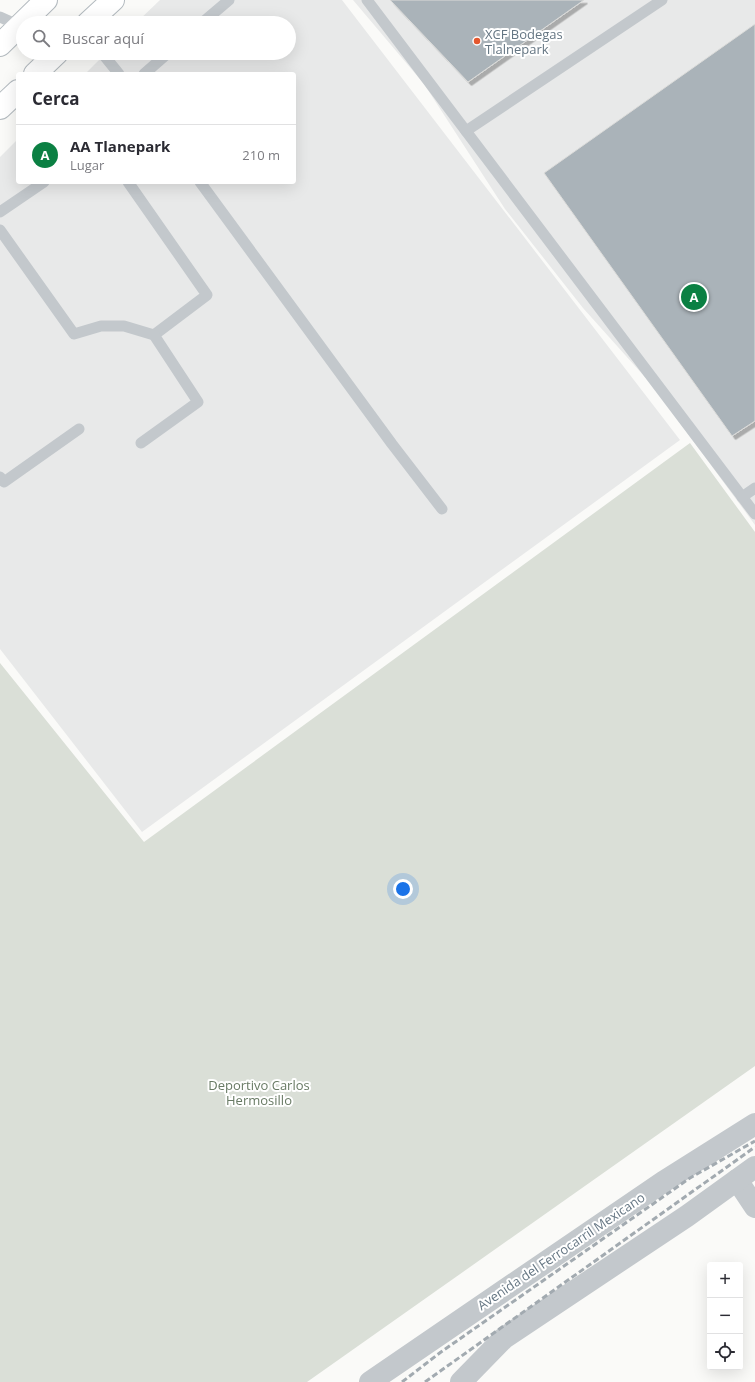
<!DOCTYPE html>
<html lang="es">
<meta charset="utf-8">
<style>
body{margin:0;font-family:"Open Sans",sans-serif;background:#f7f7f7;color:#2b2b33}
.controls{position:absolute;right:12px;bottom:12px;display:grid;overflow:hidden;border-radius:4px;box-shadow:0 4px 16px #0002}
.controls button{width:36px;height:36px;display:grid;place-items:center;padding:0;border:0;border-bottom:1px solid #e1e1e2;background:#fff;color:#2b2b33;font:20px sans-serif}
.you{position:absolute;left:403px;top:889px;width:14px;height:14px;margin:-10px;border:3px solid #fff;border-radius:50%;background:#1a73e8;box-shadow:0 0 0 6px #1a73e833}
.badge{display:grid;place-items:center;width:26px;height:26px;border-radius:50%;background:#0b8043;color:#fff;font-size:13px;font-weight:700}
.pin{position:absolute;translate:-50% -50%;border:2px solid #fff;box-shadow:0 1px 4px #0006}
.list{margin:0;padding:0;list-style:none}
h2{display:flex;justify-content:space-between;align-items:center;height:52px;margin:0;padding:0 16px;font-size:17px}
h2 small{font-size:13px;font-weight:400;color:#7c7c81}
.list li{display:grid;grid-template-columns:26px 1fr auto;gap:12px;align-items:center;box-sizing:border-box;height:60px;padding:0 16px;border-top:1px solid #e1e1e2}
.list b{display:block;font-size:15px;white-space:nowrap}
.list p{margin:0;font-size:13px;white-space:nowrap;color:#7c7c81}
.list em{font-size:13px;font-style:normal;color:#7c7c81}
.icon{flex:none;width:22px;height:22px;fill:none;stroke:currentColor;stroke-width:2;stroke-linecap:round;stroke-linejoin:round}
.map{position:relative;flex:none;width:755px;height:1382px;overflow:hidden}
.search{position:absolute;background:#fff;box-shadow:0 4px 16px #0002;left:16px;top:16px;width:280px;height:44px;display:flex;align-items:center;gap:10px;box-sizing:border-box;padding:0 14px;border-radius:22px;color:#7c7c81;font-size:15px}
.panel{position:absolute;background:#fff;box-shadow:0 4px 16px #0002;left:16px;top:72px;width:280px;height:112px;border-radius:4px}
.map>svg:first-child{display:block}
.built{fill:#e8e9e9}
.green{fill:#dadfd7}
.building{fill:#aab3b9;stroke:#dcdcda;filter:url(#shadow)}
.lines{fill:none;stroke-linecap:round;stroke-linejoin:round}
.secondary-casing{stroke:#b3babf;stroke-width:24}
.service{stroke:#c3c8cc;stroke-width:11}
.minor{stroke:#c3c8cc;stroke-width:22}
.secondary{stroke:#fff;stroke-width:22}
.rail{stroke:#a2aab0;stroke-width:3;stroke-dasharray:6 3;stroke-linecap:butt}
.poi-dot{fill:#e4572e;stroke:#fff;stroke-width:1.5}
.labels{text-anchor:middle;stroke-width:4;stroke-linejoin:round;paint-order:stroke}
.poi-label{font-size:13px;fill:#657683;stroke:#fff;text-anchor:start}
.park-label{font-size:13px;fill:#687a64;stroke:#fff}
.street-label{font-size:13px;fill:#657683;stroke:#fff}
</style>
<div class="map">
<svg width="755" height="1382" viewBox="0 0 755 1382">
<defs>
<filter id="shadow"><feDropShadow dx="3.5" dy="3.5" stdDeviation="0" flood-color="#0004"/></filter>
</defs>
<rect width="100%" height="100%" fill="#fafaf8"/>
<g class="built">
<polygon points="160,0 342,0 680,440 142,832 0,649 0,157 18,139 18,182 294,182 294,74 85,74 106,53 289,53 289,23 136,23"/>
<polygon points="353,0 755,0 755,525 652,385 583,308 505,209 424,84"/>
</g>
<polygon class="green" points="690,443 755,532 755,1066 307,1382 0,1382 0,663 144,842"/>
<g class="building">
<polygon points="390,0 584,0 468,82"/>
<polygon points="755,24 755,421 732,436 544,173"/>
</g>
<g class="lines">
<defs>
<g id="secondary">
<polyline points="88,23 113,0"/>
<polyline points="0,45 46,0"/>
<polyline points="35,74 57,53"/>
<polyline points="0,108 18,91"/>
</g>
</defs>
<use href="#secondary" class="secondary-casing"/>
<g class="service">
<polyline points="367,0 755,514"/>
<polyline points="0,17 20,26"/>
<polyline points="202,23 229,0"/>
<polyline points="102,53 119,74"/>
<polyline points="144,74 168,53"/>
<polyline points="466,131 662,0"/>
<polyline points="128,182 207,295 154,335"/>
<polyline points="200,182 392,444 442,509"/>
<polyline points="0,212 44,182"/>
<polyline points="0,230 74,334 101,326 124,326 154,335 198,402 141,443"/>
<polyline points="0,477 4,482 79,429"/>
<polyline points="742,497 755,488"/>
</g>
<g class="minor">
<polyline points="737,1180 755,1207"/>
<polyline points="370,1382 663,1182 755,1124"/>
<polyline points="461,1382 504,1338 687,1216 755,1167"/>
</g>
<use href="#secondary" class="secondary"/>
<g class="rail">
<polyline points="402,1382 441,1352 690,1178 755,1141"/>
<polyline points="425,1382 755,1147"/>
</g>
</g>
<circle class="poi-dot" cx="477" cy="41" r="4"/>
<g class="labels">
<g class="poi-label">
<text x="485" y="39">XCF Bodegas<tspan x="485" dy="15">Tlalnepark</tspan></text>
</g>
<g class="park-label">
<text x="259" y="1090">Deportivo Carlos<tspan x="259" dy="15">Hermosillo</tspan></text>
</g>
<g class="street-label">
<text transform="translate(561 1251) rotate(-34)" y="5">Avenida del Ferrocarril Mexicano</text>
</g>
</g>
</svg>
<div class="controls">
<button>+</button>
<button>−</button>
<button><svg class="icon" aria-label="locate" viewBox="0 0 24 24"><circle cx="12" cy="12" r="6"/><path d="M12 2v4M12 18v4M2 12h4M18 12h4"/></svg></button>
</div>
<div class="you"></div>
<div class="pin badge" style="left:694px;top:297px">A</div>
<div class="search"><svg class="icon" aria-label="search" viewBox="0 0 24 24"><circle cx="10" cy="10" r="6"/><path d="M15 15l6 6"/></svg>Buscar aquí</div>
<section class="panel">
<h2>Cerca<small></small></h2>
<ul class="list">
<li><span class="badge">A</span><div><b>AA Tlanepark</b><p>Lugar</p></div><em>210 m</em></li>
</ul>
</section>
</div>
